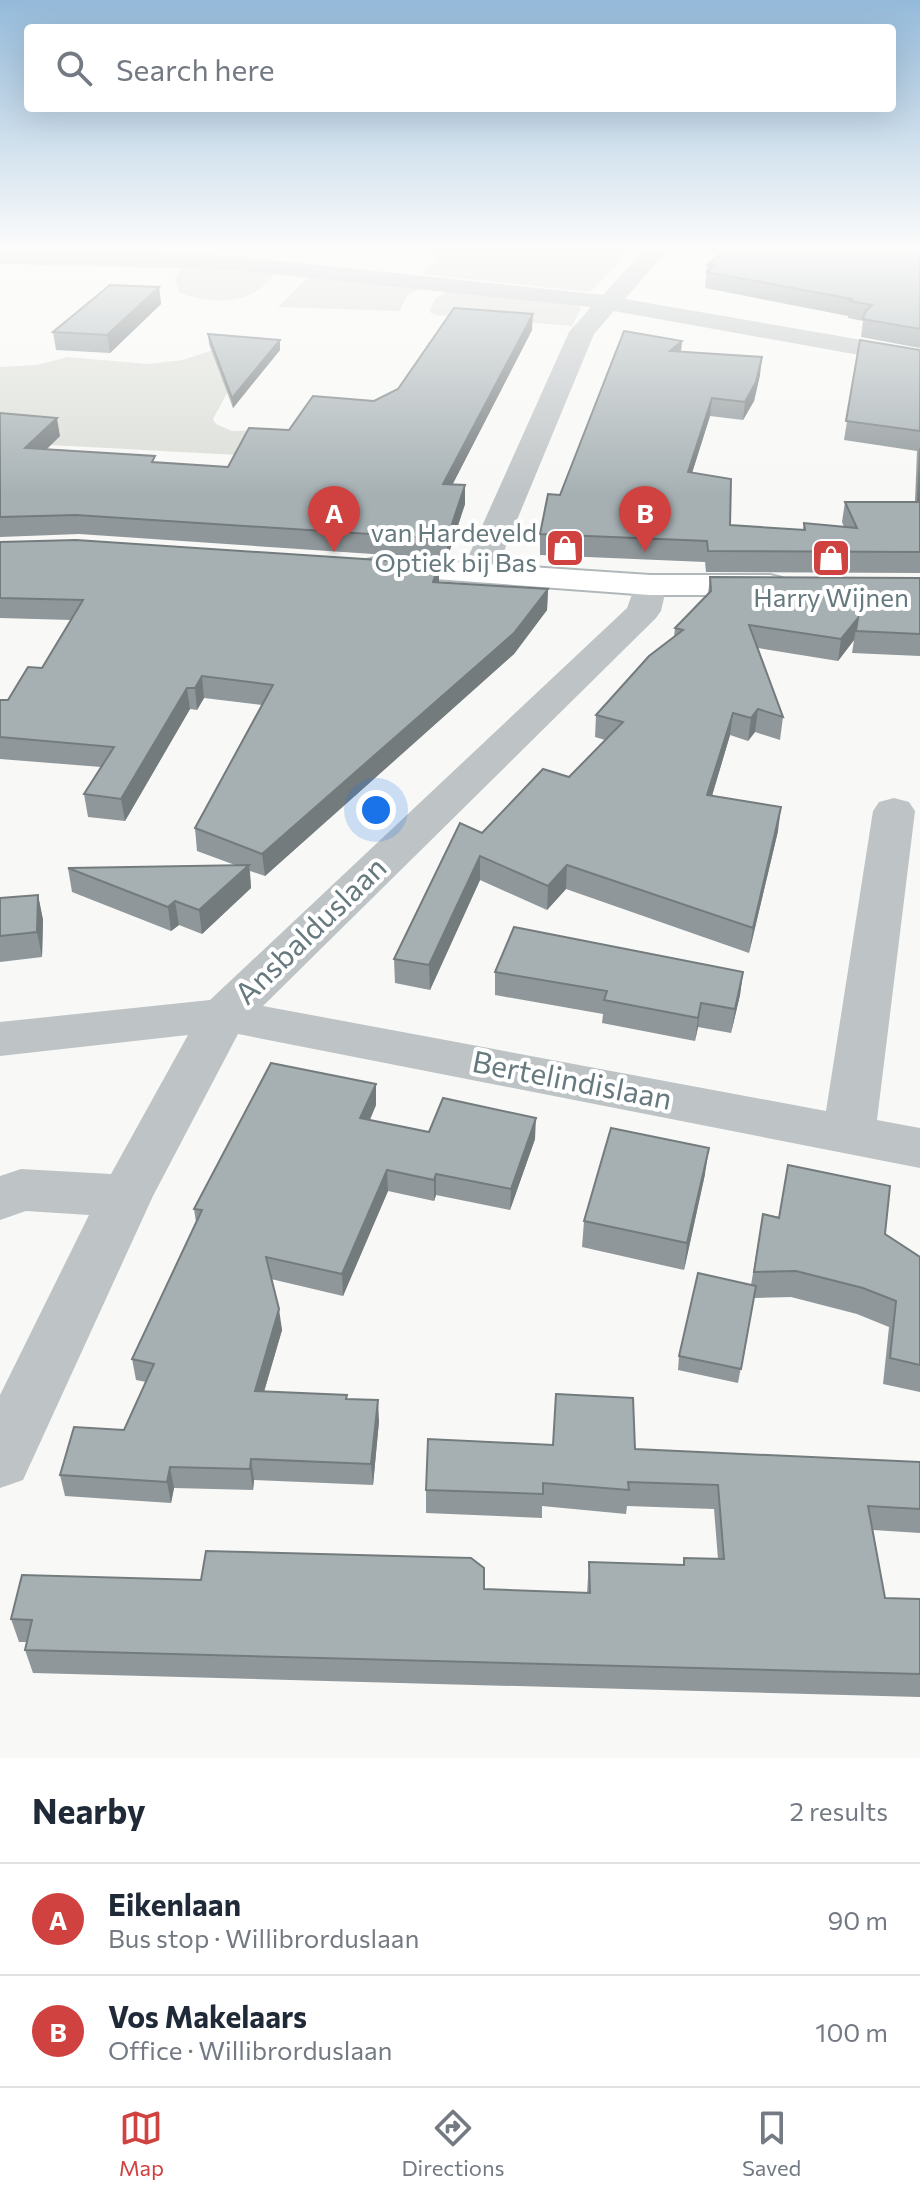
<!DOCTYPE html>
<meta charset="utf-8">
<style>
body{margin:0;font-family:Commissioner,sans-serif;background:#f2f2f3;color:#1f2937}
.you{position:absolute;left:376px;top:810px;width:28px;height:28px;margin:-20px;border:6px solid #fff;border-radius:50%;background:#1a73e8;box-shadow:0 0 0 12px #1a73e833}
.badge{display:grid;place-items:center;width:52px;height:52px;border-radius:50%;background:#cf4240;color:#fff;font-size:26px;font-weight:700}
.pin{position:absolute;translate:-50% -66px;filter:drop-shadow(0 2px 4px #0008)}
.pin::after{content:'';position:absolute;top:42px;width:28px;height:24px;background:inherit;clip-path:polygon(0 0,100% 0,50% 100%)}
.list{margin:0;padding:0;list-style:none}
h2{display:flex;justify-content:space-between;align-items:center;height:104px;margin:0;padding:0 32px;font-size:34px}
h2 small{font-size:26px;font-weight:400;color:#747a83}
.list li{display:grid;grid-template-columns:52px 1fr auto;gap:24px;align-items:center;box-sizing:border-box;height:112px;padding:0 32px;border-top:2px solid #e0e1e3}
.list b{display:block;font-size:30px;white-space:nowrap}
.list p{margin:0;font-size:26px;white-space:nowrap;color:#747a83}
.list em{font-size:26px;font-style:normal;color:#747a83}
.icon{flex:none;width:44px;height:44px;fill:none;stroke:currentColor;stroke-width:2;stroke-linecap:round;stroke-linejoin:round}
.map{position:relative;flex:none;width:920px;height:1758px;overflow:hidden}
.search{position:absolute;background:#fff;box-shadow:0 8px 32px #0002;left:24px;right:24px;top:24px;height:88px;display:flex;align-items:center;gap:20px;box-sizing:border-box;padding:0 28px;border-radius:8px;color:#747a83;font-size:30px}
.sheet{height:328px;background:#fff}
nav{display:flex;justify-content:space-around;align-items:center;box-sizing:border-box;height:112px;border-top:2px solid #e0e1e3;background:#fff;font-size:22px;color:#747a83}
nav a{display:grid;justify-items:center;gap:4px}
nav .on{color:#cf4240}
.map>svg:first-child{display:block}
.green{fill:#daddd6}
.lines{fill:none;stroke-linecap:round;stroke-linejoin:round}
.major-casing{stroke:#b2b8ba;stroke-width:4}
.minor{fill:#bec3c5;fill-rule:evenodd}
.major{fill:#fff;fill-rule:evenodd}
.wall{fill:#8f979a}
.shaded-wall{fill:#747b7d}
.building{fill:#a6b0b3;stroke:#747b7d;stroke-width:2}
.labels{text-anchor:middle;stroke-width:8;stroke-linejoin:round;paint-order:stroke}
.far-poi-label{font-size:26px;fill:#66797e;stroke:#fff;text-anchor:end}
.street-label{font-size:30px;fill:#66797e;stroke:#fff}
</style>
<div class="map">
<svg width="920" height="1758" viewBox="0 0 920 1758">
<rect width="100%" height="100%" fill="#f8f8f6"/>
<g class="green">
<polygon points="429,250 631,250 590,292 422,274 436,260 425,252"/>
<path d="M 184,263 L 280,270 C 272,277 264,287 255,292 C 234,305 200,302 179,292 L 175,279 Z"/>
<polygon points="311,274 424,286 406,297 400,311 278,307"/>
<polygon points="451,289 574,303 581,308 572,326 436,315 429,312 435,299"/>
<polygon points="228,345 232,384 213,419 216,424 232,431 270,430 274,457 14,443 0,416 0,367 37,365 68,357 147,364 183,360"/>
</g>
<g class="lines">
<defs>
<polygon id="major" points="379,557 650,575 770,575 782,578 787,585 782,592 770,595 650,595 367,574 362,567 367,560"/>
</defs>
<use href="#major" class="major-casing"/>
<g class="minor">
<polygon points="0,250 222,255 603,295 644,250 667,250 625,299 920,350 920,366 614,311 594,334 495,573 490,580 478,583 466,580 461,573 569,332 591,307 222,269 0,264"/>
<polygon points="650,575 662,578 667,585 661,611 656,618 263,1006 826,1111 873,811 879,802 894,798 909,802 915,811 877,1120 920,1128 920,1168 238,1034 153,1196 23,1480 0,1488 0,1395 89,1215 26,1211 0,1220 0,1176 21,1169 111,1174 188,1035 0,1056 0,1022 210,1000 627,608 638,578"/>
</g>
<use href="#major" class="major"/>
</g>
<g class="wall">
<polygon points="697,250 920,250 920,348 861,337 863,321 848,318 848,316 705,288 707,265 724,252 697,251"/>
<polygon points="159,287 161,304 110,353 56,350 53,332"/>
<polygon points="532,330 452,485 465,504 447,559 79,534 0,537 0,413 60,436 46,449 156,463 228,467 289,430 374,401"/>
<polygon points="208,334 280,350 233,408 209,344"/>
<polygon points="860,340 920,350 920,573 706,572 705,562 540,555 540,534 560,495 682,341 681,352 760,375 754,401 743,420 710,416 692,473 730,525 803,530 804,523 844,527 842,522 845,502 915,502 917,451 844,440"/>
<polygon points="0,542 439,582 548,589 547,610 514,654 265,876 250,871 251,888 202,934 179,925 171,931 72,892 68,868 235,865 197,851 195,828 262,705 204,698 197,710 190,709 125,821 88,817 84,794 101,767 0,759 0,700 8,700 42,668 71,620 0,618"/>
<polygon points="710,577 920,578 920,656 852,653 854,640 838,661 758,648 783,717 780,740 755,732 748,741 730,735 712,796 778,831 749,953 566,889 547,910 480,880 430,990 395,983 394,959 482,833 569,777 605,740 595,737 596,715 674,637 675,628 708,594"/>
<polygon points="38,895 43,920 42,957 0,962 0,898"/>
<polygon points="495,972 743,972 740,995 731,1033 698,1027 695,1041 602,1023 603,1014 495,995"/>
<polygon points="376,1105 370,1120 429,1132 535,1139 510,1210 436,1195 434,1201 388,1191 343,1296 271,1279 282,1330 264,1392 348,1399 379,1421 373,1485 254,1480 253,1490 174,1488 171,1503 65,1496 60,1475 124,1430 146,1382 136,1380 132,1359 196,1222 194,1209"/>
<polygon points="705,1174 684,1270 582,1247 584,1221"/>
<polygon points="763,1214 885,1234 920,1257 920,1392 883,1384 889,1327 857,1314 791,1297 754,1298 738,1383 678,1370 679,1356 751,1285"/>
<polygon points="635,1449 920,1462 920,1533 873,1530 885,1598 920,1599 920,1697 33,1673 25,1650 27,1642 19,1642 11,1619 484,1589 587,1593 589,1562 683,1565 684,1558 718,1559 714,1509 627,1506 626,1514 542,1506 542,1518 426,1513 426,1490"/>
</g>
<g class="shaded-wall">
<polygon points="159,287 161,304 110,353 107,335"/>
<polygon points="533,314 532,330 443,503 443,484"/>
<polygon points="280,340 280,350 233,408 232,398"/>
<polygon points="682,341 680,359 670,351"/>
<polygon points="762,357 760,375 754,401 743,420 745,402"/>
<polygon points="712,398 710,416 686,492 688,472"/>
<polygon points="57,418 60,436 29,467 25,448"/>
<polygon points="465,485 465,504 447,559 447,539"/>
<polygon points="439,564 439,584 433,582"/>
<polygon points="548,589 547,610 514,654 265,876 262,854"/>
<polygon points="858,618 854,640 838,661 841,639"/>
<polygon points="202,676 204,698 197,710 195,688"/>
<polygon points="187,688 190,709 125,821 121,799"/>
<polygon points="758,709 755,732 748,741 751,718"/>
<polygon points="733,713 730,735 705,819 707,795"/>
<polygon points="781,807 778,831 749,953 753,928"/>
<polygon points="480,856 480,880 430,990 429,965"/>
<polygon points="249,865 251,888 202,934 199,910"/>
<polygon points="567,865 566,889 547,910 548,886"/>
<polygon points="38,895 43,920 42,957 37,932"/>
<polygon points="175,901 179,925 171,931 168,907"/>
<polygon points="743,972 740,995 731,1033 735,1009"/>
<polygon points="701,1003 698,1027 695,1041 698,1018"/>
<polygon points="376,1084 376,1105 361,1139 360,1118"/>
<polygon points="536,1118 535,1139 510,1210 511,1189"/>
<polygon points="709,1148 705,1174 684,1270 687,1243"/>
<polygon points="387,1170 388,1191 343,1296 342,1274"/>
<polygon points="436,1174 436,1195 434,1201 434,1180"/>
<polygon points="279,1309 282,1330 258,1412 255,1391"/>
<polygon points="378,1400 379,1421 373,1485 371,1464"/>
<polygon points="251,1459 254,1480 253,1490 250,1469"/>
<polygon points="170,1467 174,1488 171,1503 167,1482"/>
</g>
<g class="building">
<polygon points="726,250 920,250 920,329 863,319 865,312 872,305 850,301 852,299 707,272 714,266 707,265"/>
<polygon points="110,285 159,287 107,335 53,332"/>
<polygon points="454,308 533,314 443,484 465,485 447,539 76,515 0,517 0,413 57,418 25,448 155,456 152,462 228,467 249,428 289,430 313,396 374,401 398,389"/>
<polygon points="624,331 682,341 670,351 762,357 756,382 745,402 712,398 688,472 731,479 730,525 805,530 804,523 857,528 845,502 918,502 920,448 920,552 708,551 707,541 540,534 548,494 560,495"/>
<polygon points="208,334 280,340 232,398"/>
<polygon points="860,340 920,350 920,431 846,421"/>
<polygon points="76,540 439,564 433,582 548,589 514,633 262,854 195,828 273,685 202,676 195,688 187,688 121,799 84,794 114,747 0,737 0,700 8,700 28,667 42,668 83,600 0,598 0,542"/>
<polygon points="710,577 920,578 920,634 856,631 858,618 841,639 749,625 783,717 758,709 751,718 733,713 707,795 781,807 753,928 567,865 548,886 480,856 429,965 394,959 460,823 482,833 543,769 569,777 623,722 596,715 649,656 683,630 675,628 711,591"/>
<polygon points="249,865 199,910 175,901 168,907 68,868"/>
<polygon points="38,895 37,932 0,936 0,898"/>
<polygon points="514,927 743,972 735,1009 701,1003 698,1018 604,1000 607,991 495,972"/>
<polygon points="271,1063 376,1084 360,1118 429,1132 443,1098 536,1118 511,1189 436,1174 434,1180 387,1170 342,1274 266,1257 279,1309 255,1391 347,1395 346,1399 378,1400 371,1464 251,1459 250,1469 170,1467 167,1482 60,1475 74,1427 124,1430 154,1364 132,1359 202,1210 194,1209"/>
<polygon points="611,1128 709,1148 687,1243 584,1221"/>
<polygon points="788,1165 890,1186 885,1234 920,1257 920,1365 890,1358 896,1301 863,1288 796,1271 754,1272 763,1214 779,1218"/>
<polygon points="698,1273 756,1286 741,1369 679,1356"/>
<polygon points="556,1394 633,1398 635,1449 920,1462 920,1509 868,1506 885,1598 920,1599 920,1674 25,1650 32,1620 11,1619 22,1575 201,1580 206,1551 471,1558 484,1568 484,1589 590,1593 589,1562 684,1565 684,1558 724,1559 718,1485 628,1482 629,1490 543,1483 543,1494 426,1490 428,1439 553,1445"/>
</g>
<linearGradient id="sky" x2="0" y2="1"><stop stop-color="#94bada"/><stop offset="0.5" stop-color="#fcfcfb"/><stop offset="1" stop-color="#fcfcfb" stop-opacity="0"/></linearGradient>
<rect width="920" height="496" fill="url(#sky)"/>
<defs>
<symbol id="shop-square" viewBox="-11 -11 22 22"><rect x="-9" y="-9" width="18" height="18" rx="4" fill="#cf4240" stroke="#fff"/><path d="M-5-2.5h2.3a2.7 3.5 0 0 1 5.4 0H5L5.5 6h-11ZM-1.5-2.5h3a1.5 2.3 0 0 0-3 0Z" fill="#fff"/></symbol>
</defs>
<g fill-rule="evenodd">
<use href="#shop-square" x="543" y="526" width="44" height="44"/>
<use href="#shop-square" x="809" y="536" width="44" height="44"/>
</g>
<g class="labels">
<g class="far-poi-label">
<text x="537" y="542">van Hardeveld<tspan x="537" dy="30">Optiek bij Bas</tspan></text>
<text x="831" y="607" text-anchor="middle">Harry Wijnen</text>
</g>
<g class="street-label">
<text transform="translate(311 931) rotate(-44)" y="10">Ansbalduslaan</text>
<text transform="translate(572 1081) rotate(11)" y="10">Bertelindislaan</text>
</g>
</g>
</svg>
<div class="you"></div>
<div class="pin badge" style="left:334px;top:552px">A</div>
<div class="pin badge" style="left:645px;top:552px">B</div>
<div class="search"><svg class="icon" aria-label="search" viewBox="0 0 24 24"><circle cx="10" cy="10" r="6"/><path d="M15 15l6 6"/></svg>Search here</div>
</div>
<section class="sheet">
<h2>Nearby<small>2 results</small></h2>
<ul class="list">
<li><span class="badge">A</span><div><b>Eikenlaan</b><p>Bus stop · Willibrorduslaan</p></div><em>90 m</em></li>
<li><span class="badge">B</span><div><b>Vos Makelaars</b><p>Office · Willibrorduslaan</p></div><em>100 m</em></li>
</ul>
</section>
<nav>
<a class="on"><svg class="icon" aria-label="map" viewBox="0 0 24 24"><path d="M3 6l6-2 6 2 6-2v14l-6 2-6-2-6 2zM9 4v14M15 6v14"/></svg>Map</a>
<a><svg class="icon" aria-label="directions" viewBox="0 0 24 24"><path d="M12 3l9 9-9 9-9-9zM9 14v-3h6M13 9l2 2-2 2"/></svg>Directions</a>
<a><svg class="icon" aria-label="saved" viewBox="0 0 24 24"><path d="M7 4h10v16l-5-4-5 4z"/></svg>Saved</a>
</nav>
